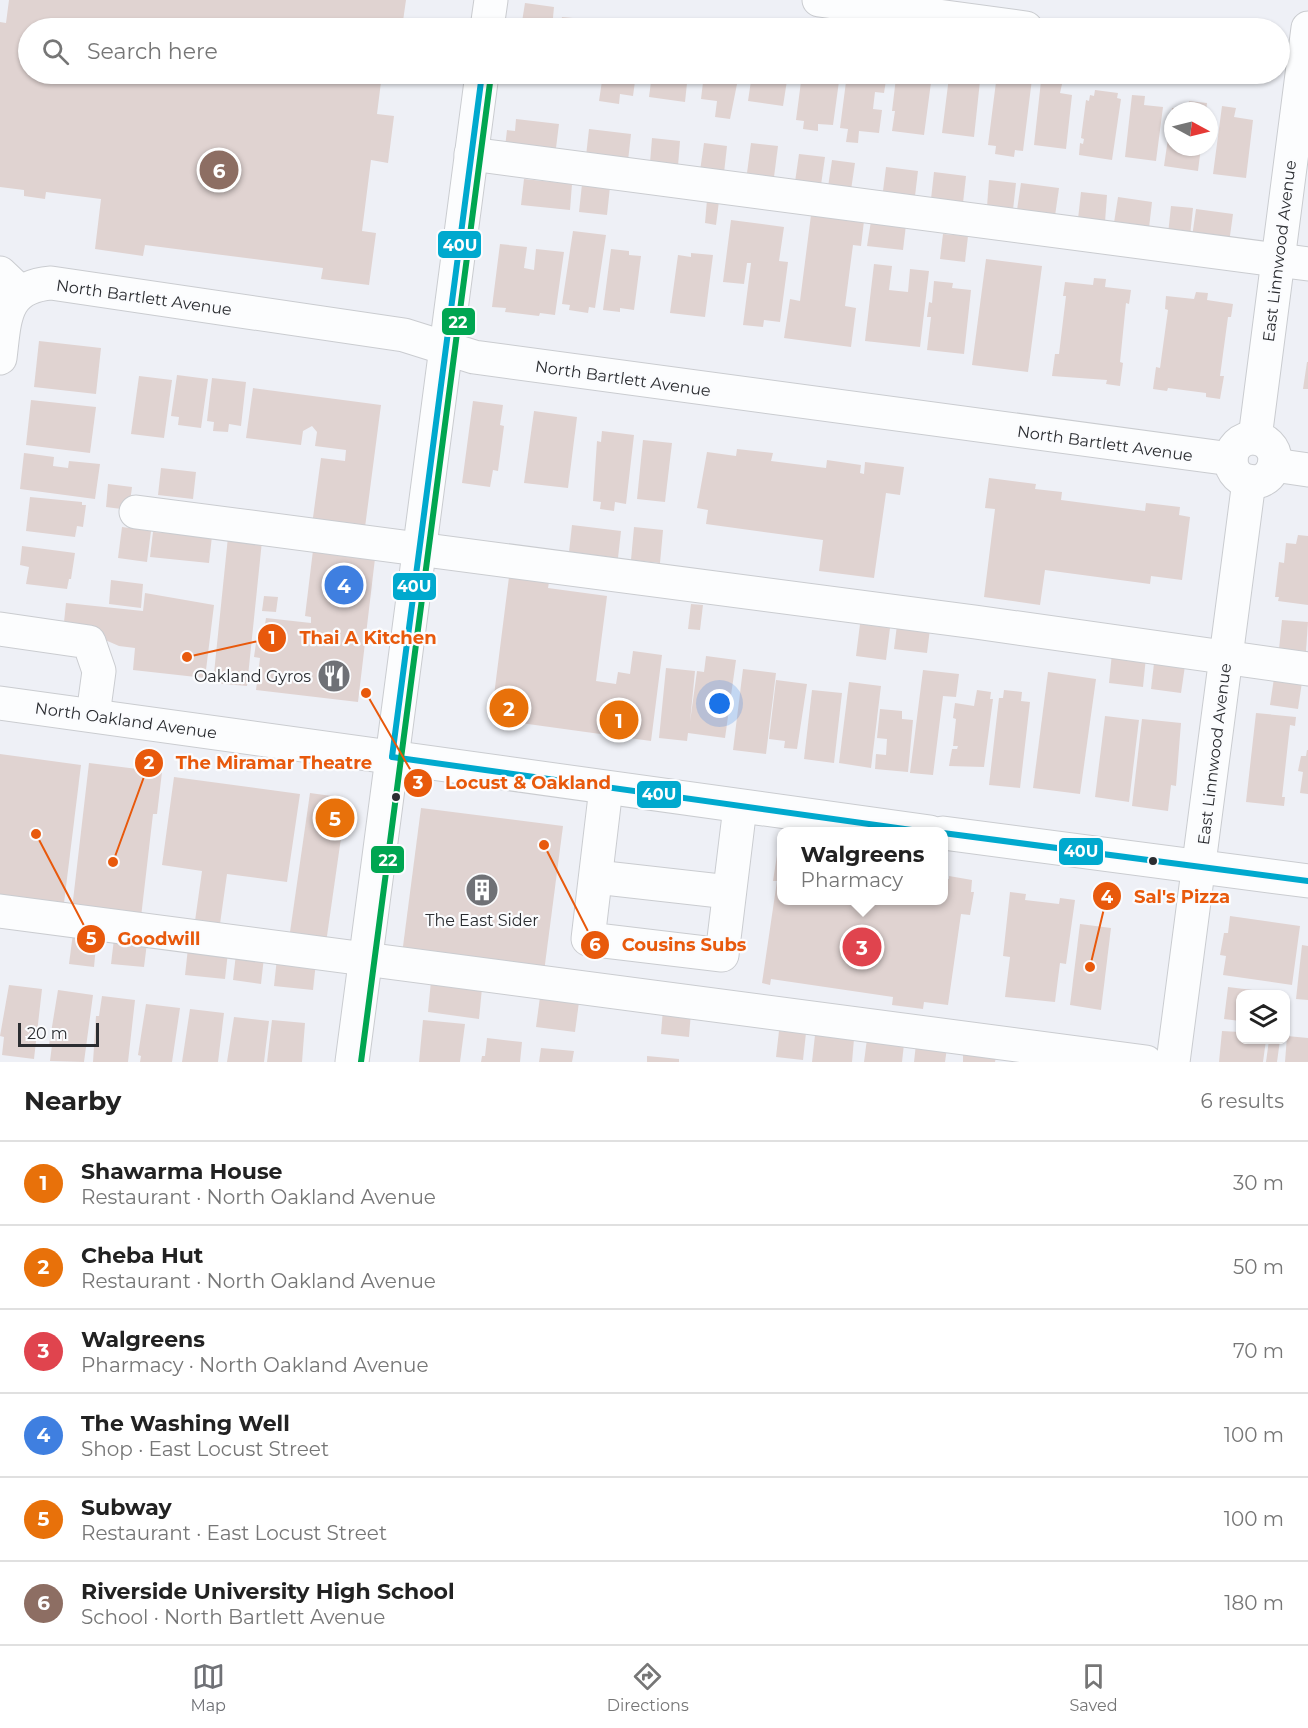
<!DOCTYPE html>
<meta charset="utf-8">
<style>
body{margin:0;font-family:Montserrat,sans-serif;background:#f6f6f6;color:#222}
.controls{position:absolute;right:18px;bottom:18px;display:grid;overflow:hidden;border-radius:12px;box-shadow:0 2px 4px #0004}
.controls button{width:54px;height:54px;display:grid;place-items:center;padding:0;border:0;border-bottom:2px solid #e0e0e0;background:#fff;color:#222;font:30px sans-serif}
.compass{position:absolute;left:1164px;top:102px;width:54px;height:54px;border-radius:50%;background:#fff;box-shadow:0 2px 4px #0004;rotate:97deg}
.scale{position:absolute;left:18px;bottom:15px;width:81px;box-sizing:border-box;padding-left:6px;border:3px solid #2b2d31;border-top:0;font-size:16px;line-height:21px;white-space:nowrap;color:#2b2d31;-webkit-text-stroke:4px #fbfcfe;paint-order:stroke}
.you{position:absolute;left:720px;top:704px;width:21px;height:21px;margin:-15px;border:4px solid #fff;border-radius:50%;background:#1a73e8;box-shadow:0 0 0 9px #1a73e833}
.badge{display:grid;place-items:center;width:39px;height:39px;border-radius:50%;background:#6f7176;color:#fff;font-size:20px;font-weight:700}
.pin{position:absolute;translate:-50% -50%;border:3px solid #fff;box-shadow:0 2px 6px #0006}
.popup{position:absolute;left:777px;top:827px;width:171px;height:78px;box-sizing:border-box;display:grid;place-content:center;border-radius:12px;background:#fff;filter:drop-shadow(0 2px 4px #0005);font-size:20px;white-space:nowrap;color:#767676}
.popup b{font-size:22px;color:#222}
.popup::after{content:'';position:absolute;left:50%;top:100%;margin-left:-12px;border:12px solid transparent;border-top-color:#fff}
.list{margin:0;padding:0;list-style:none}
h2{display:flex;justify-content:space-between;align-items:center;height:78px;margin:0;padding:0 24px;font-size:26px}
h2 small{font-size:20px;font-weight:400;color:#767676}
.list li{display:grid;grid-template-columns:39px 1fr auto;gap:18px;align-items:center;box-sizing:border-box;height:84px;padding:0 24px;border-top:2px solid #e0e0e0}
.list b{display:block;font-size:22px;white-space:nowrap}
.list p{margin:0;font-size:20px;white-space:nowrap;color:#767676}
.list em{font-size:20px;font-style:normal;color:#767676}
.icon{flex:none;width:33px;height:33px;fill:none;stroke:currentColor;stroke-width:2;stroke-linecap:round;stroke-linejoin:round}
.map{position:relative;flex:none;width:1308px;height:1062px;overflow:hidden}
.search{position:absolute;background:#fff;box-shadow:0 2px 4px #0004;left:18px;right:18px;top:18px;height:66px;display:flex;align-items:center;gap:15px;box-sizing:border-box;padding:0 21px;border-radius:33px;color:#767676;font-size:22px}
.sheet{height:582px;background:#fff}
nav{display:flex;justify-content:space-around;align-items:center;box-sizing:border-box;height:84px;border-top:2px solid #e0e0e0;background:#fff;font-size:16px;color:#767676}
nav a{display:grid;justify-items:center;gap:3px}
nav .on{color:#6f7176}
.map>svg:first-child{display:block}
.building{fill:#e0d3d1}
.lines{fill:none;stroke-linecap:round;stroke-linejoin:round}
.minor-casing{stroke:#caccd0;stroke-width:35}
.major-casing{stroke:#caccd0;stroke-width:35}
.minor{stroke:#fcfdfe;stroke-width:33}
.major{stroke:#fcfdfe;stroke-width:33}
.bus-1-casing{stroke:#fbfcfe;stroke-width:10}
.bus-2-casing{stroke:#fbfcfe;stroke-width:10}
.bus-1{stroke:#00a9ce;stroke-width:6}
.bus-2{stroke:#00a651;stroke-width:6}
.bus-dot{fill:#2b2d31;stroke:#fbfcfe;stroke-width:2}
.labels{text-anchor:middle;stroke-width:4.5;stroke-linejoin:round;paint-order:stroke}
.street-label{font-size:16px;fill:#2b2d31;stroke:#fbfcfe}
.poi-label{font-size:16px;fill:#2b2d31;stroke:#fbfcfe;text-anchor:end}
.leader{fill:none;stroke:#e8590c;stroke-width:2}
.callout-dot{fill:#e8590c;stroke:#fbfcfe;stroke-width:2}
.mark-label{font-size:18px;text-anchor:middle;font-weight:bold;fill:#fff}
.callout-label{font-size:18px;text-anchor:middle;font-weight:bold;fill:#e8590c;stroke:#fbfcfe;stroke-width:4.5;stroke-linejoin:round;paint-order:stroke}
.line-badge{stroke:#fbfcfe;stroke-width:2}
.badge-label{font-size:16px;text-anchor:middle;font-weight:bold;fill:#fff}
</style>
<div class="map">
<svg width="1308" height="1062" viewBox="0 0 1308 1062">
<rect width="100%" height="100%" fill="#eef0f6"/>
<g class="building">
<polygon points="9,0 406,0 402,28 28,28 28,74 382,74 377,114 394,116 388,163 371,160 362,231 376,233 369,285 321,279 323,268 145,245 143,256 95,249 101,199 46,192 45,199 24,196 24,190 0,187 0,22 6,23"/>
<polygon points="525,3 554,7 552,28 521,28"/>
<polygon points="562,17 594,20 593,28 560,28"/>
<polygon points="603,74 636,74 633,96 620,94 619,104 599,101"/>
<polygon points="652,74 688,74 685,102 649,97"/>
<polygon points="704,74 739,74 730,119 715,117 717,101 701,99"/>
<polygon points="752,74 788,74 783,106 748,101"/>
<polygon points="802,74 840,74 833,125 818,124 818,131 803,129 804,121 796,120"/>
<polygon points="847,74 887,74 884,93 875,92 873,109 882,110 879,133 859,131 858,143 846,142 848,129 840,128"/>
<polygon points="899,74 932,75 924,135 892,131 895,111 892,111 896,78 898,78"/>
<polygon points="1001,75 1032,79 1023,151 1015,150 1014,157 995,154 996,146 988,145 996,82 1000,83"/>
<polygon points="949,77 980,81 974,137 942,133"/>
<polygon points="1041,81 1062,84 1060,93 1072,95 1066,149 1034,145"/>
<polygon points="1095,90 1118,93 1117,98 1121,99 1112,160 1079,155 1080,143 1083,144 1084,139 1081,138 1086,100 1089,101 1090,95 1094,96"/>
<polygon points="1132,95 1145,96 1144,105 1163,107 1156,161 1125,157"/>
<polygon points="1189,101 1207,103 1206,111 1172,111 1172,108 1188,109"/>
<polygon points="1222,106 1236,108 1234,117 1253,120 1246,178 1213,174"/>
<polygon points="1172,111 1173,147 1201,147 1198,171 1164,166"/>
<polygon points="516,119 559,124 555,156 505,147 507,130 515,131"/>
<polygon points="589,129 631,134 628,161 586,156"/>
<polygon points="652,138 680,141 678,166 650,163"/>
<polygon points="704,143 727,146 724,173 700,171"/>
<polygon points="751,143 778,146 774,177 747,173"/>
<polygon points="799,154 825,157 821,185 795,182"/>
<polygon points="832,160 855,163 851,190 828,187"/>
<polygon points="886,167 918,171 915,196 883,191"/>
<polygon points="934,172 966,176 963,203 931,199"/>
<polygon points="524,179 572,184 570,210 521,205"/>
<polygon points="989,180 1016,183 1013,210 987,207"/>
<polygon points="1021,183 1059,188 1055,216 1017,210"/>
<polygon points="582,184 610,187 607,215 579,212"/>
<polygon points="1081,192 1107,195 1105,222 1078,219"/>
<polygon points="1118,197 1152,202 1149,228 1114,223"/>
<polygon points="707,200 719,201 716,225 705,223"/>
<polygon points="1171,206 1193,208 1190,236 1168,234"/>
<polygon points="1196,209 1233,214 1229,243 1192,237"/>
<polygon points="811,215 864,221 861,246 853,245 845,306 856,308 851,347 784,338 790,299 800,301"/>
<polygon points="731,220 784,227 779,261 788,262 780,322 764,320 763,327 743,325 751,263 747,263 744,284 723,282"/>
<polygon points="871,221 906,225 903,250 867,246"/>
<polygon points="573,231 606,235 595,308 589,307 588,313 569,310 570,305 562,304"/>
<polygon points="943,234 968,236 965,262 940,259"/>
<polygon points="500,244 527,247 524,268 534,270 536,249 564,252 555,315 540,313 539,316 505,312 506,308 492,307"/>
<polygon points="611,249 629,251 629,255 641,256 634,310 620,308 620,312 603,310"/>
<polygon points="691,253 713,255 705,317 670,313 678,255 691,257"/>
<polygon points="986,259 1042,266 1028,372 972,365"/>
<polygon points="874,264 892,266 889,290 908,292 910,269 929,271 920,347 865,341"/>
<polygon points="1094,278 1106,279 1105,287 1131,290 1129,304 1126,303 1120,362 1123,363 1120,386 1106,384 1107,380 1052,376 1055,354 1059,354 1066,296 1063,296 1065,282 1093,285"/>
<polygon points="934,281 953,283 952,288 971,290 964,354 927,350 931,317 927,317 929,302 932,303"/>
<polygon points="1196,292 1208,293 1207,300 1233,304 1231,317 1228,317 1220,376 1224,376 1220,399 1206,397 1206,393 1168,388 1167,391 1153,389 1156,367 1160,368 1168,310 1165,309 1166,296 1194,299"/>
<polygon points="39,341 101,348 96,394 34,387"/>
<polygon points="1307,362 1308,362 1308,389 1303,389"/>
<polygon points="177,375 208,379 201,428 178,425 179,417 171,416"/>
<polygon points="139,376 172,380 164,438 131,434"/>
<polygon points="212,378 246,382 241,426 229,424 228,432 213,431 214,422 207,421"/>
<polygon points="253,388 381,405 364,535 312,525 321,458 345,461 346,450 315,446 317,432 312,426 303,431 301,445 246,438"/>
<polygon points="31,400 96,407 90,453 26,445"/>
<polygon points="473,401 503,405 500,425 504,426 498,471 493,470 490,487 462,483"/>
<polygon points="534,411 577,417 568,488 524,483"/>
<polygon points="602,431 634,435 626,504 615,502 614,511 600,509 601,502 593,501 597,441 601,442"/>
<polygon points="643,440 672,443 665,502 637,499"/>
<polygon points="737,449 773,453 771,461 826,468 827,460 861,465 860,473 864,474 865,462 904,467 900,495 886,493 874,578 819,571 823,540 706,524 708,510 697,508 707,452 736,456"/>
<polygon points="24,453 54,457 53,466 68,468 69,461 100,464 95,499 20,489"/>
<polygon points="161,468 196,472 193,499 158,495"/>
<polygon points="989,478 1036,484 1035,489 1062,492 1061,500 1145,511 1146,503 1180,507 1179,515 1190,517 1182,580 1151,576 1150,584 1045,570 1040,605 984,597 995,509 985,508"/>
<polygon points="108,484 132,487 129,510 106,507"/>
<polygon points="30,497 82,502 82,505 86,505 83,527 77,526 75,537 26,531"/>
<polygon points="572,525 621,531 618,558 569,552"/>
<polygon points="122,527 151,531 147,562 118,558"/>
<polygon points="634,527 663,530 660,563 631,560"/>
<polygon points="153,532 212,536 209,563 150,557"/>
<polygon points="1298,535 1308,536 1308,605 1278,601 1279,597 1275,597 1279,562 1284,563 1286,543 1296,544"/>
<polygon points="228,537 262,541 247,686 213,683"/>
<polygon points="314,542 376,550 358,702 256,690 260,658 254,657 256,643 262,644 266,618 311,623 311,617 305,616"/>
<polygon points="22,546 75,553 71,579 69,579 67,589 26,584 29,567 20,565"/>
<polygon points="510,569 550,577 548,588 607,596 596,681 616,684 618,672 630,674 633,651 662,655 651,741 491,719"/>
<polygon points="111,580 143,584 141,608 109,604"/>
<polygon points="145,593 214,605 205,678 133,670 135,648 119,646 64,622 66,603 143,611"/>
<polygon points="264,596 278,597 276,612 262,611"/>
<polygon points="691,604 703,605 700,630 688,629"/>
<polygon points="1282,620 1308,622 1306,651 1279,649"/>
<polygon points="860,624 890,628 886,660 856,656"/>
<polygon points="897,625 930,629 927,653 894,649"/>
<polygon points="1112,653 1146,657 1143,687 1109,683"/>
<polygon points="1155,655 1186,659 1181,693 1151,689"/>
<polygon points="706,656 736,660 725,738 688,733 687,741 659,738 666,668 695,671 690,722 697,671 704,672"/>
<polygon points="743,669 776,673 766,754 733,750"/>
<polygon points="923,670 959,674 956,697 943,696 933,775 910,773"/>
<polygon points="1048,672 1096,679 1080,794 1033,788"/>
<polygon points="1274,678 1302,682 1298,709 1270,705"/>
<polygon points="776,680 807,684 797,749 784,748 785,741 769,739"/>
<polygon points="849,682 881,686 871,768 839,763"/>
<polygon points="812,690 842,693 834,763 804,759"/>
<polygon points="977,690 991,692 990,699 993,699 984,767 949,766 952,749 957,749 958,746 953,746 956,719 953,718 955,703 974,706"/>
<polygon points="1004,690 1022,692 1021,701 1030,702 1020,788 989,785 999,698 1003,698"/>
<polygon points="880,709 902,711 902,719 913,720 908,772 875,769 876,754 886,755 887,739 877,738"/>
<polygon points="1256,713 1296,717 1295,726 1290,725 1282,797 1285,797 1284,806 1246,802"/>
<polygon points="1105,716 1139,720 1129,802 1095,797"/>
<polygon points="1142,719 1181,723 1176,786 1171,785 1168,811 1132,806"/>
<polygon points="1307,750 1308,750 1308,794 1300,793 1303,772 1298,771 1301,756 1306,756"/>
<polygon points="0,754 81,765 63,911 0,903"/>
<polygon points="89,763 162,772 157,814 153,814 141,917 72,909"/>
<polygon points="174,777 300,794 287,882 227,874 220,924 195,921 202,871 162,865"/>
<polygon points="310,793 339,797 346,803 326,943 289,939"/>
<polygon points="421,808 563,826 544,972 402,954"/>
<polygon points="777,855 781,855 781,900 943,900 943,878 949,879 949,876 972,880 971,892 974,892 970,915 961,914 948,1005 924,1002 923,1009 892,1005 893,997 771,979 770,985 762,983 777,881 773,881"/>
<polygon points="1010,892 1026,894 1025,900 1059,904 1060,898 1075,900 1066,964 1060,963 1055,1002 1005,997 1010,957 1003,956"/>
<polygon points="1230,916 1300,926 1292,985 1223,975 1226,956 1220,955 1224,933 1228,933"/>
<polygon points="1080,924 1111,928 1101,1010 1070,1005"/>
<polygon points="73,933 97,936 94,967 69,964"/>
<polygon points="114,939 147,943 144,967 111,964"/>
<polygon points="1302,945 1308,946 1308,1000 1296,999"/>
<polygon points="188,948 228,952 225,979 185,975"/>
<polygon points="236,954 264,957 261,984 233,980"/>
<polygon points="277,958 316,962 313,990 274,986"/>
<polygon points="431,981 482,988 479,1019 428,1012"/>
<polygon points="9,985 42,989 34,1059 2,1055 4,1037 0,1036"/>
<polygon points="1228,987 1269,992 1269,994 1240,994 1240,1021 1224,1019"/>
<polygon points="58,990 93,995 84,1062 50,1061 52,1045 49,1045"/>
<polygon points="102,996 135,1000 128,1062 93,1062 96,1016 99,1016"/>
<polygon points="540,997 579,1002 575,1032 536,1027"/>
<polygon points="146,1004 180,1008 172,1062 140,1062 141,1056 138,1055"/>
<polygon points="190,1009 224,1013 218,1062 182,1062"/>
<polygon points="663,1009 691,1012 689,1037 661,1034"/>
<polygon points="234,1017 269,1021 264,1062 227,1062"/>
<polygon points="272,1020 305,1023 302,1062 267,1062"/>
<polygon points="423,1020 465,1024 460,1062 419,1062"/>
<polygon points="779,1031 806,1033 803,1060 776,1057"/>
<polygon points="1222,1031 1240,1032 1240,1040 1266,1040 1263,1062 1219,1062"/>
<polygon points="815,1035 854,1039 852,1062 812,1062"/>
<polygon points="1287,1036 1308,1038 1308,1062 1285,1062"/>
<polygon points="487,1038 522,1042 520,1062 481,1062 482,1056 485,1056"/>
<polygon points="867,1039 904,1044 902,1062 864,1062"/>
<polygon points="1269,1040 1280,1040 1277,1062 1266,1062"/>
<polygon points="916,1044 947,1048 945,1062 914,1062"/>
<polygon points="541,1048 574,1051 572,1062 539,1062"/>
<polygon points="963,1053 996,1057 995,1062 963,1062"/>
<polygon points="647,1056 679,1059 679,1062 647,1062"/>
</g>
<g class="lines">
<defs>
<g id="minor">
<polyline points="819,0 1026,28"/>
<polyline points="471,154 1308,264"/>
<polyline points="0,273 20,292"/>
<path d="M 0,358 C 5,319 3,287 51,283 L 404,335 L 474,357 L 1231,459"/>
<polyline points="1255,438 1308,28"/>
<circle cx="1253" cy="460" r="22"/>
<polyline points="1274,465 1308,470"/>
<polyline points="136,512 975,622 1308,669"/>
<polyline points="0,629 89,642 99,671 93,715"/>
<polyline points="606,788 588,939 722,955 740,807"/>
<polyline points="596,877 729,892"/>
<polyline points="0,911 1146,1062"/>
<polyline points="1173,1062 1249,481"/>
</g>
<g id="major">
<polyline points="487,28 491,0"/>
<polyline points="0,703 930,832"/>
<polyline points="943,833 1308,881"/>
<polyline points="352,1062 482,74"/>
</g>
</defs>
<use href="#minor" class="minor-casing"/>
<use href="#major" class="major-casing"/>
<use href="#minor" class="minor"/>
<use href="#major" class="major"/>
<defs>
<g id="bus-1">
<polyline points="392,757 482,74"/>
<polyline points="392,757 926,832"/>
<polyline points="943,833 1308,881"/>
</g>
<polyline id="bus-2" points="361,1062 491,75"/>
</defs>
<use href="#bus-1" class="bus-1-casing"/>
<use href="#bus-2" class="bus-2-casing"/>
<use href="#bus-1" class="bus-1"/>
<use href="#bus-2" class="bus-2"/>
</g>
<defs>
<symbol id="restaurant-disc" viewBox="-11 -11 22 22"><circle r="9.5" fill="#6f7176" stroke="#fbfcfe"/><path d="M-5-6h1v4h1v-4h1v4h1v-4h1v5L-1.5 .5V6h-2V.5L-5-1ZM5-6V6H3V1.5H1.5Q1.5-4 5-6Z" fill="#fff"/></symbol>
<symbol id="building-disc" viewBox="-11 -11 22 22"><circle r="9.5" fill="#6f7176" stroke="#fbfcfe"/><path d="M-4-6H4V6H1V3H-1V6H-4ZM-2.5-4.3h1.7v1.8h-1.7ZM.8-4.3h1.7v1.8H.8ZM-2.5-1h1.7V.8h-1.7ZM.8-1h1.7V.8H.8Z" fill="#fff"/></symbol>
</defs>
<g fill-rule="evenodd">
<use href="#restaurant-disc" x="315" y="657" width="38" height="38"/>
<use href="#building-disc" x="463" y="871" width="38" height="38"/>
</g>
<g class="bus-dot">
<circle cx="396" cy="797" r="5"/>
<circle cx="1153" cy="861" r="5"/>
</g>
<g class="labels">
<g class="street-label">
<text transform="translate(1279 251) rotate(-83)" y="6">East Linnwood Avenue</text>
<text transform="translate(144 297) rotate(8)" y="6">North Bartlett Avenue</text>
<text transform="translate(623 378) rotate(8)" y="6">North Bartlett Avenue</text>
<text transform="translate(1105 443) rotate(8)" y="6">North Bartlett Avenue</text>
<text transform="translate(126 720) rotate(8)" y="6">North Oakland Avenue</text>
<text transform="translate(1214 754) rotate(-83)" y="6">East Linnwood Avenue</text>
</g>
<g class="poi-label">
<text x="311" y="682">Oakland Gyros</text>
<text x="482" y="926" text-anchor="middle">The East Sider</text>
</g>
</g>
<path class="leader" d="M187 657L272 638M113 862L149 763M366 693L418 783M1090 967L1107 896M36 834L91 939M544 845L595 945"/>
<g class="callout-dot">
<circle cx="187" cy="657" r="6"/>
<circle cx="113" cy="862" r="6"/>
<circle cx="366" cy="693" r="6"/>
<circle cx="1090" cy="967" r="6"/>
<circle cx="36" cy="834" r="6"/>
<circle cx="544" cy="845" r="6"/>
<circle cx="272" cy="638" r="15"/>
<circle cx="149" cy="763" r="15"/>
<circle cx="418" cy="783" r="15"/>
<circle cx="1107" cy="896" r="15"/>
<circle cx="91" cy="939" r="15"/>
<circle cx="595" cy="945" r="15"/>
</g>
<g class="mark-label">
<text x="272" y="644">1</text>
<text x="149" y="769">2</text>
<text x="418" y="789">3</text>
<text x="1107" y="903">4</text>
<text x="91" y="945">5</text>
<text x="595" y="951">6</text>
</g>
<g class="callout-label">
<text x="368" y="644">Thai A Kitchen</text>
<text x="274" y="769">The Miramar Theatre</text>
<text x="528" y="789">Locust &amp; Oakland</text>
<text x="1182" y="903">Sal's Pizza</text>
<text x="159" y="945">Goodwill</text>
<text x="684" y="951">Cousins Subs</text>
</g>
<g class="line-badge">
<rect x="437" y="230" width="45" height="29" rx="6" fill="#00a9ce"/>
<rect x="441" y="307" width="35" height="29" rx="6" fill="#00a651"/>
<rect x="392" y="572" width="45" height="29" rx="6" fill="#00a9ce"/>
<rect x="636" y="780" width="46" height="29" rx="6" fill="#00a9ce"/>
<rect x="1058" y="837" width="46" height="29" rx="6" fill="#00a9ce"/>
<rect x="370" y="845" width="35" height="29" rx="6" fill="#00a651"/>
</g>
<g class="badge-label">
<text x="460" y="251">40U</text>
<text x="458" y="328">22</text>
<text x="414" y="592">40U</text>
<text x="659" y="800">40U</text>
<text x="1081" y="857">40U</text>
<text x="388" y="866">22</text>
</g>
</svg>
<div class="controls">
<button><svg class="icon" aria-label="layers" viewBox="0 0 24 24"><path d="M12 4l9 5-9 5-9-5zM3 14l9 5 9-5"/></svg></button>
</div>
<svg class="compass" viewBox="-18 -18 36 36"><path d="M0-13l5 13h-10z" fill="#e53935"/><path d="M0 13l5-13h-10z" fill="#767676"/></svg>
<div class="scale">20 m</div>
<div class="you"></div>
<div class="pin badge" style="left:619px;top:720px;background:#e8710a">1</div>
<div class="pin badge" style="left:509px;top:708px;background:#e8710a">2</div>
<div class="pin badge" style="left:862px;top:947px;background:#e0444e">3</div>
<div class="popup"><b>Walgreens</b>Pharmacy</div>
<div class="pin badge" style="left:344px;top:585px;background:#3f7fe0">4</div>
<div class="pin badge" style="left:335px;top:818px;background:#e8710a">5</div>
<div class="pin badge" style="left:219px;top:170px;background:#8d6e63">6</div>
<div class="search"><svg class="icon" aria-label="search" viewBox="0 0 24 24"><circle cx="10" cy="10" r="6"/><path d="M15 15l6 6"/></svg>Search here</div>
</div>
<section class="sheet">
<h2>Nearby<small>6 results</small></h2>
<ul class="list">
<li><span class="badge" style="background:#e8710a">1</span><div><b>Shawarma House</b><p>Restaurant · North Oakland Avenue</p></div><em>30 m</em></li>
<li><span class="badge" style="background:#e8710a">2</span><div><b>Cheba Hut</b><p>Restaurant · North Oakland Avenue</p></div><em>50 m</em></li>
<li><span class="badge" style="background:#e0444e">3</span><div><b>Walgreens</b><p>Pharmacy · North Oakland Avenue</p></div><em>70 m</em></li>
<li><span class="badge" style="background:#3f7fe0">4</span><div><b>The Washing Well</b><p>Shop · East Locust Street</p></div><em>100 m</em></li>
<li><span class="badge" style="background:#e8710a">5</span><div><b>Subway</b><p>Restaurant · East Locust Street</p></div><em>100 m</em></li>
<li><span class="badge" style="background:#8d6e63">6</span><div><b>Riverside University High School</b><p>School · North Bartlett Avenue</p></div><em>180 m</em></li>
</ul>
</section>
<nav>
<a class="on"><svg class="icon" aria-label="map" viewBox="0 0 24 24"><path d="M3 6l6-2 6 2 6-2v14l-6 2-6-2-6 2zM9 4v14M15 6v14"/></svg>Map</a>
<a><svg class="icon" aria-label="directions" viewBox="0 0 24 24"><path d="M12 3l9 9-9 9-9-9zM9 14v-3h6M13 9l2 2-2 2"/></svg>Directions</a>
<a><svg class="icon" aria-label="saved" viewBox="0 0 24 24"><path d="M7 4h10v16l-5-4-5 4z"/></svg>Saved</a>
</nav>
